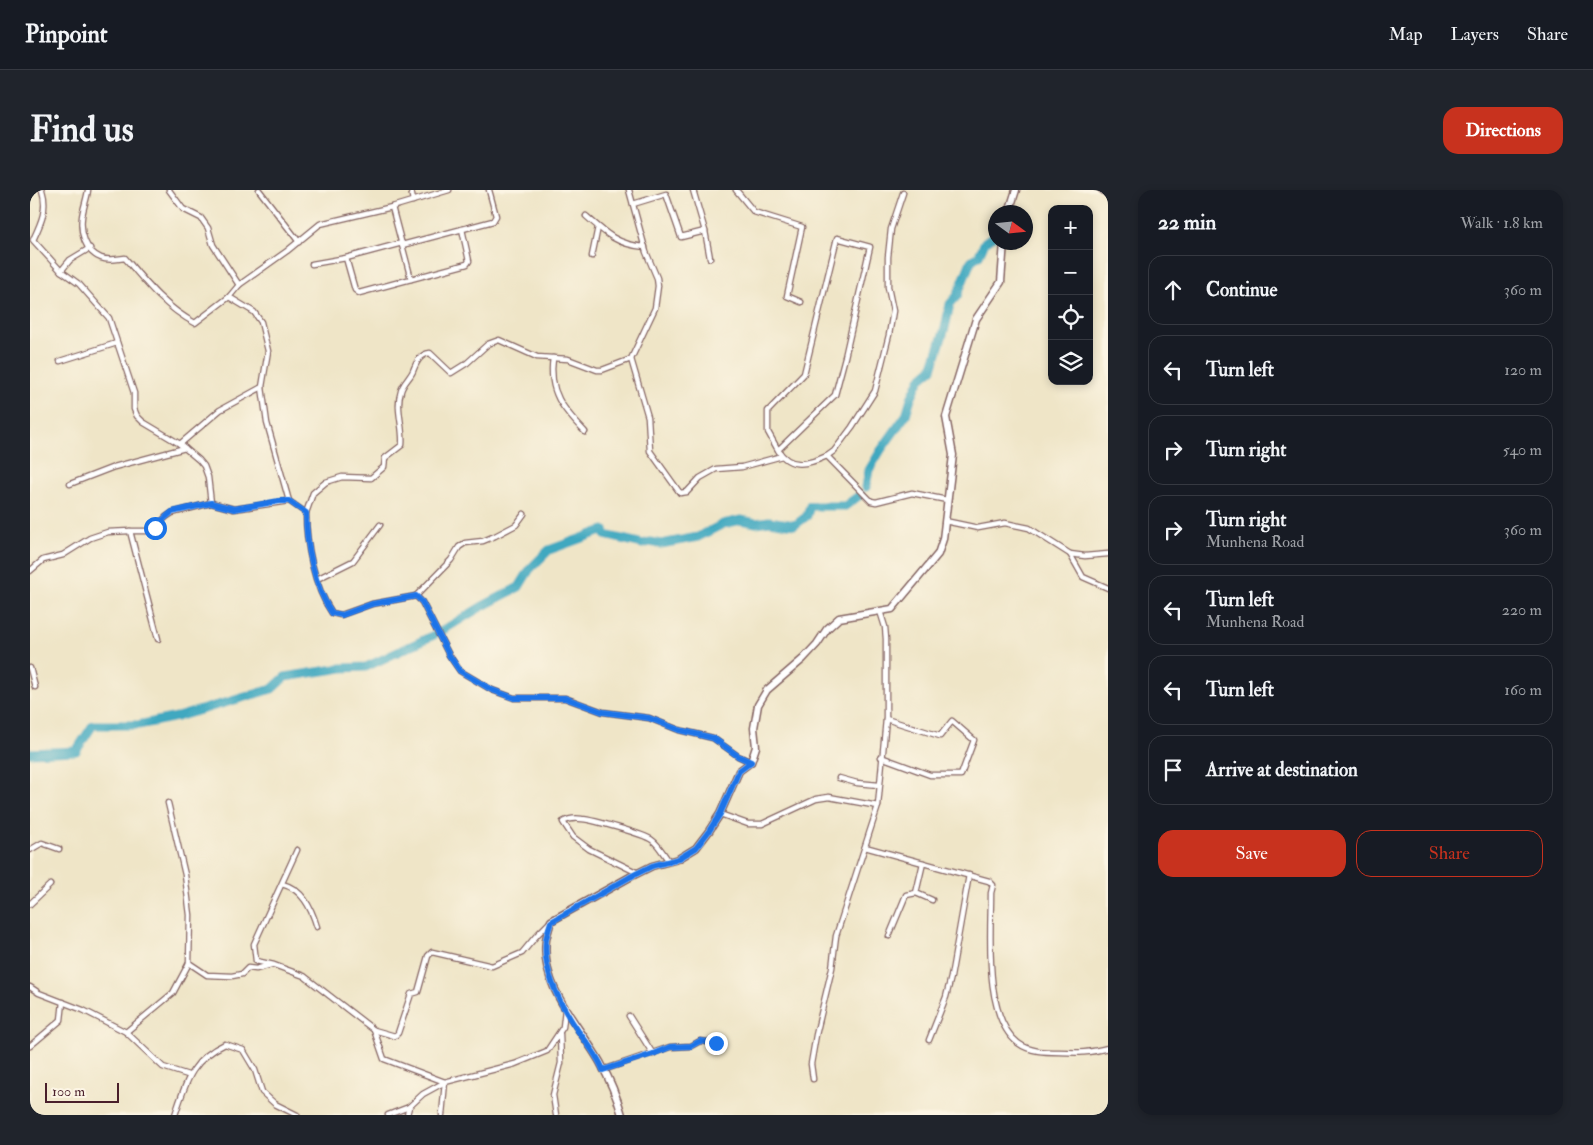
<!DOCTYPE html>
<meta charset="utf-8">
<style>
body{margin:0;font-family:"IM FELL Double Pica",serif;background:#20242c;color:#f1f3f6}
.controls{position:absolute;right:15px;top:15px;display:grid;overflow:hidden;border-radius:10px;box-shadow:0 2px 8px #0003}
.controls button{width:45px;height:45px;display:grid;place-items:center;padding:0;border:0;border-bottom:1px solid #363941;background:#171b24;color:#f1f3f6;font:25px sans-serif}
.compass{position:absolute;left:958px;top:15px;width:45px;height:45px;border-radius:50%;background:#171b24;box-shadow:0 2px 8px #0003;rotate:105deg}
.scale{position:absolute;left:15px;bottom:12px;width:74px;box-sizing:border-box;padding-left:5px;border:2px solid #4a1f2b;border-top:0;font-size:14px;line-height:18px;white-space:nowrap;color:#4a1f2b;-webkit-text-stroke:4px #fcf5e5;paint-order:stroke}
.stop{position:absolute;width:15px;height:15px;margin:-11px;border:4px solid #1a73e8;border-radius:50%;background:#fff}
.stop.end{background:#1a73e8;border-color:#fff;box-shadow:0 1px 5px #0008}
.list{margin:0;padding:0;list-style:none}
h2{display:flex;justify-content:space-between;align-items:center;height:65px;margin:0;padding:0 20px;font-size:21px}
h2 small{font-size:16px;font-weight:400;color:#9ea1a6}
.list li{display:grid;grid-template-columns:32px 1fr auto;gap:15px;align-items:center;box-sizing:border-box;height:70px;margin:0 10px 10px;padding:0 10px;border:1px solid #363941;border-radius:15px}
.list b{display:block;font-size:19px;white-space:nowrap}
.list p{margin:0;font-size:16px;white-space:nowrap;color:#9ea1a6}
.list em{font-size:16px;font-style:normal;color:#9ea1a6}
.actions{display:flex;gap:10px;padding:15px 20px}
.actions a{flex:1;padding:11px 0;border:1px solid #c8321e;border-radius:15px;text-align:center;font-size:18px;color:#c8321e}
.actions .main{background:#c8321e;color:#fff}
.icon{flex:none;width:28px;height:28px;fill:none;stroke:currentColor;stroke-width:2;stroke-linecap:round;stroke-linejoin:round}
.map{position:relative;flex:none;width:1078px;height:925px;overflow:hidden;border-radius:15px}
header{display:flex;align-items:center;gap:30px;box-sizing:border-box;height:70px;padding:0 25px;background:#171b24;border-bottom:1px solid #363941}
header strong{font-size:24px}
nav{display:flex;gap:28px;margin-inline-start:auto;font-size:18px}
.intro{display:flex;align-items:center;justify-content:space-between;box-sizing:border-box;height:120px;padding:0 30px}
h1{margin:0;font-size:35px}
.button{padding:12px 22px;border-radius:15px;background:#c8321e;color:#fff;font-size:18px;font-weight:700}
main{display:flex;gap:30px;padding:0 30px}
aside{flex:1;background:#171b24;border-radius:15px;box-shadow:0 2px 8px #0003}
.map>svg:first-child{display:block}
.lines{fill:none;stroke-linecap:round;stroke-linejoin:round}
.river{stroke:#40a8c0;stroke-width:9}
.street-casing{stroke:#846462;stroke-width:7}
.secondary-casing{stroke:#846462;stroke-width:9}
.street{stroke:#fff;stroke-width:4.5}
.secondary{stroke:#fff;stroke-width:6}
.route{stroke:#1a73e8;stroke-width:6}
</style>
<header>
<strong>Pinpoint</strong>
<nav><a>Map</a><a>Layers</a><a>Share</a></nav>
</header>
<div class="intro"><h1>Find us</h1><a class="button">Directions</a></div>
<main>
<div class="map">
<svg width="1078" height="925" viewBox="0 0 1078 925">
<rect width="100%" height="100%" fill="#fcf5e5"/>
<filter id="ink" filterUnits="userSpaceOnUse"><feTurbulence type="fractalNoise" baseFrequency=".02" numOctaves="2"/><feDisplacementMap in="SourceGraphic" scale="10" xChannelSelector="R" yChannelSelector="G"/><feConvolveMatrix kernelMatrix="1 2 1 2 8 2 1 2 1" color-interpolation-filters="sRGB"/></filter>
<filter id="wash" filterUnits="userSpaceOnUse"><feTurbulence type="fractalNoise" baseFrequency=".0096" numOctaves="4" result="noise"/><feDisplacementMap in="SourceGraphic" scale="20" xChannelSelector="R" yChannelSelector="G"/><feGaussianBlur stdDeviation="1.12" result="paint"/><feColorMatrix in="noise" values="0 0 0 0 0 0 0 0 0 0 0 0 0 0 0 0 0 1.4 0 .05"/><feComposite in="paint" operator="in"/></filter>
<g filter="url(#wash)">
<rect width="100%" height="100%" fill="#efe5c7"/>
<g class="lines">
<g class="river">
<polyline points="836,297 839,280 851,260 876,225 881,208 890,189 902,179 915,138 920,114 927,106 941,71 949,65 955,52 966,44"/>
<polyline points="410,442 451,417 489,397 500,379 519,360 574,340 575,345 613,354 620,352 631,354 668,347 693,334 711,330 726,333 739,331 765,335 777,326 780,316 815,316 830,305"/>
<polyline points="0,563 46,561 63,535 108,535 147,527 242,499 255,487 312,478 336,477 404,445"/>
</g>
</g>
</g>
<g filter="url(#ink)">
<g class="lines">
<defs>
<g id="street">
<path d="M 12,0 C 18,19 11,33 3,50 L 31,81 L 49,94 L 79,128 L 104,203 L 104,219 L 107,226 L 113,232 L 150,254 L 169,270 L 174,276 L 178,287 L 181,313"/>
<path d="M 58,0 C 57,9 53,18 52,27 C 50,42 55,62 71,68 C 78,71 87,69 95,68 C 116,93 136,118 165,133 L 199,107 L 209,95 L 257,61 L 290,34 L 362,17 L 419,0"/>
<polyline points="139,0 153,19 171,28 178,38 183,55 209,95"/>
<polyline points="229,0 269,52"/>
<polyline points="381,0 383,11"/>
<polyline points="599,0 616,62 627,88 628,96 625,118 601,169 618,227 620,261 650,303 657,302 670,288 686,279 712,277 752,266"/>
<polyline points="663,0 675,41 680,68"/>
<polyline points="706,0 724,22 772,37 757,106 771,112"/>
<polyline points="1071,0 1078,5"/>
<polyline points="603,14 636,4 651,47 675,41"/>
<polyline points="362,17 381,89"/>
<path d="M 556,26 C 576,44 588,55 615,57"/>
<polyline points="372,55 463,31 466,26 459,0"/>
<polyline points="562,66 568,37"/>
<polyline points="316,68 325,100 329,103 437,74 439,71 432,39"/>
<polyline points="282,74 316,68 372,53"/>
<polyline points="31,81 40,70 60,58"/>
<path d="M 199,107 L 224,122 L 231,132 L 238,161 L 232,197 L 237,233 L 259,311 L 276,323 C 276,354 284,397 302,423 L 311,425 L 342,414 L 386,406 L 392,412 L 419,465 L 430,481 L 462,500 L 484,508 L 535,508 L 573,522 L 619,528 L 649,540 L 683,548 L 708,566 L 721,572"/>
<path d="M 523,168 C 518,202 533,219 555,242"/>
<polyline points="30,171 87,153"/>
<polyline points="150,254 190,220 232,197"/>
<path d="M 748,260 L 738,242 L 738,221 L 774,184 L 807,48 L 840,57 L 815,167 L 805,205 L 748,260 C 760,280 779,274 797,266 L 841,311 L 846,312 L 882,303 L 917,310"/>
<polyline points="797,266 804,261 822,237 845,201 859,145 863,121 858,97 858,67 861,39 873,3"/>
<polyline points="40,294 84,277 155,258"/>
<path d="M 276,323 L 283,303 L 296,292 L 312,287 L 341,288 L 354,277 L 355,268 L 372,255 C 374,237 365,219 371,201 C 373,193 380,188 383,181 C 386,173 390,164 400,163 L 421,183 L 437,173 L 458,154 L 469,150 L 507,167 L 538,169 L 567,180 L 572,180 L 601,169"/>
<polyline points="915,331 948,338 975,333 999,338 1040,364 1053,387 1078,398"/>
<polyline points="1040,364 1055,366 1078,364"/>
<polyline points="0,381 13,370 33,365 60,348 78,342 100,341"/>
<polyline points="287,389 323,371 350,335"/>
<polyline points="386,406 421,370 429,357 435,353 453,351 465,346 486,335 494,324"/>
<polyline points="128,449 100,341 118,341 125,338 136,327 142,323 181,313 204,319 259,311"/>
<polyline points="0,478 5,497"/>
<polyline points="851,567 900,585 931,585 944,550 922,531 910,546 856,529"/>
<polyline points="809,588 827,593 849,595"/>
<polyline points="690,624 718,634 732,634 786,609 799,607 848,616"/>
<path d="M 835,657 L 959,691 L 963,695 L 961,703 C 961,743 953,826 988,853 C 1000,862 1015,862 1029,862 C 1049,863 1059,863 1078,858"/>
<polyline points="0,660 12,653 29,659"/>
<polyline points="267,660 224,754 226,771 244,775 274,786 344,840 354,869 415,892 412,925"/>
<polyline points="893,673 886,703 902,710"/>
<path d="M 608,683 L 559,659 L 543,647 L 533,632 C 538,629 546,628 552,629 C 563,630 614,644 622,650 C 629,655 634,665 639,671"/>
<path d="M 252,694 C 272,699 281,717 287,737"/>
<polyline points="0,714 20,695"/>
<polyline points="859,746 876,705 886,703"/>
<polyline points="159,773 177,785 202,786 212,784 218,778 226,779 241,775"/>
<polyline points="0,797 9,803 53,820 96,842 133,877 158,885"/>
<polyline points="599,826 623,864"/>
<polyline points="344,840 365,846 368,843 381,804 388,802 398,766 402,762 462,776 492,763 507,745 520,732"/>
<polyline points="96,842 143,803 159,773 160,725 155,685 138,613"/>
<polyline points="899,850 916,807 921,787 939,685"/>
<polyline points="0,856 31,830 33,812"/>
<polyline points="573,880 640,857 661,856 670,851 686,853"/>
<polyline points="783,889 781,874 786,845 802,778 806,746 848,616 856,529 856,449 855,437 850,421"/>
<path d="M 145,925 C 156,892 161,870 195,854 L 213,860 L 225,880 L 232,902 L 245,914 L 267,925"/>
<polyline points="358,925 379,917 393,904 415,892 485,874 517,861 533,837 535,819"/>
<polyline points="377,925 379,917"/>
<polyline points="526,925 523,905 531,873 530,844"/>
</g>
<g id="secondary">
<polyline points="979,22 986,0"/>
<path d="M 592,925 C 587,907 579,888 570,872 C 549,835 510,797 516,750 C 517,744 519,738 521,731 L 600,687 L 622,676 L 648,669 L 666,658 L 679,641 L 690,624 L 709,581 L 721,572 L 726,557 L 724,538 L 728,515 L 737,500 L 773,469 L 787,454 L 797,439 L 809,428 L 862,419 L 908,364 L 913,349 L 923,265 L 916,227 L 946,129 L 971,92 L 974,52"/>
</g>
</defs>
<use href="#street" class="street-casing"/>
<use href="#secondary" class="secondary-casing"/>
<use href="#street" class="street"/>
<use href="#secondary" class="secondary"/>
</g>
</g>
<g class="lines" filter="url(#ink)">
<path class="route" d="M 125,338 L 136,327 L 142,322 L 181,313 L 204,319 L 249,311 L 259,311 L 276,323 C 276,354 284,397 302,423 L 312,425 L 342,414 L 386,406 L 392,412 L 419,465 L 430,481 L 462,500 L 484,508 L 535,508 L 573,522 L 619,528 L 649,540 L 683,548 L 708,566 L 721,572 L 709,581 L 690,624 L 679,641 L 666,658 L 648,669 L 622,676 L 600,687 L 521,732 C 519,738 517,744 516,750 C 512,782 531,816 548,841 C 557,853 568,866 573,880 L 623,864 L 640,857 L 661,856 L 670,851 L 686,853"/>
</g>
</svg>
<div class="controls">
<button>+</button>
<button>−</button>
<button><svg class="icon" aria-label="locate" viewBox="0 0 24 24"><circle cx="12" cy="12" r="6"/><path d="M12 2v4M12 18v4M2 12h4M18 12h4"/></svg></button>
<button><svg class="icon" aria-label="layers" viewBox="0 0 24 24"><path d="M12 4l9 5-9 5-9-5zM3 14l9 5 9-5"/></svg></button>
</div>
<svg class="compass" viewBox="-18 -18 36 36"><path d="M0-13l5 13h-10z" fill="#e53935"/><path d="M0 13l5-13h-10z" fill="#9ea1a6"/></svg>
<div class="scale">100 m</div>
<div class="stop" style="left:125px;top:338px"></div>
<div class="stop end" style="left:686px;top:853px"></div>
</div>
<aside>
<h2>22 min<small>Walk · 1.8 km</small></h2>
<ul class="list">
<li><svg class="icon" aria-label="ahead" viewBox="0 0 24 24"><path d="M12 20V5M6 11l6-6 6 6"/></svg><div><b>Continue</b></div><em>360 m</em></li>
<li><svg class="icon" aria-label="left" viewBox="0 0 24 24"><path d="M17 20v-9H6M10 6l-5 5 5 5"/></svg><div><b>Turn left</b></div><em>120 m</em></li>
<li><svg class="icon" aria-label="right" viewBox="0 0 24 24"><path d="M7 20v-9h11M14 6l5 5-5 5"/></svg><div><b>Turn right</b></div><em>540 m</em></li>
<li><svg class="icon" aria-label="right" viewBox="0 0 24 24"><path d="M7 20v-9h11M14 6l5 5-5 5"/></svg><div><b>Turn right</b><p>Munhena Road</p></div><em>360 m</em></li>
<li><svg class="icon" aria-label="left" viewBox="0 0 24 24"><path d="M17 20v-9H6M10 6l-5 5 5 5"/></svg><div><b>Turn left</b><p>Munhena Road</p></div><em>220 m</em></li>
<li><svg class="icon" aria-label="left" viewBox="0 0 24 24"><path d="M17 20v-9H6M10 6l-5 5 5 5"/></svg><div><b>Turn left</b></div><em>160 m</em></li>
<li><svg class="icon" aria-label="arrive" viewBox="0 0 24 24"><path d="M6 21V4h12l-3 4 3 4H6"/></svg><div><b>Arrive at destination</b></div></li>
</ul>
<div class="actions"><a class="main">Save</a><a>Share</a></div>
</aside>
</main>
